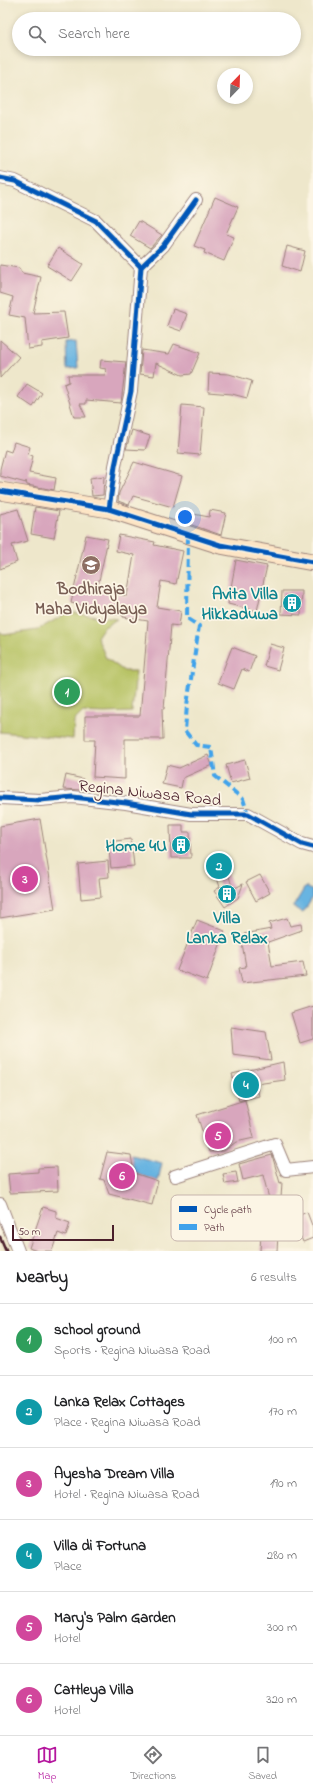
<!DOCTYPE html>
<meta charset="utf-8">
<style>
body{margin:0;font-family:"Indie Flower",sans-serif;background:#f2f2f2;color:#202124}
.compass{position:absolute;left:217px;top:68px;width:36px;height:36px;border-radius:50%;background:#fff;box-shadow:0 2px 6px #0003;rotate:23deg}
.scale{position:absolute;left:12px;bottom:10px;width:102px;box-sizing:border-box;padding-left:4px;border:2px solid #4a1f2b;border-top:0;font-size:11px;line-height:14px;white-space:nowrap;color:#4a1f2b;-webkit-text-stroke:3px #fcf5e5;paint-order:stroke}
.you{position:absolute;left:185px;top:517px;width:14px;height:14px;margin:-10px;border:3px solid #fff;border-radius:50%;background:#1a73e8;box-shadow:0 0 0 6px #1a73e833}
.badge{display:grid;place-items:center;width:26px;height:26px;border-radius:50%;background:#b5179e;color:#fff;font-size:13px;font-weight:700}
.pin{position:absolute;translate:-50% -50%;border:2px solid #fff;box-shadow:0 1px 4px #0006}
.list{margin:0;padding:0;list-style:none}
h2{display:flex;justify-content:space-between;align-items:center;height:52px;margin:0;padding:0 16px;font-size:17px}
h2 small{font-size:13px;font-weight:400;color:#757577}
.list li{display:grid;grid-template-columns:26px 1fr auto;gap:12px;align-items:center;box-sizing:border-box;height:72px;padding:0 16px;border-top:1px solid #e0e0e0}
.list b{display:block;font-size:15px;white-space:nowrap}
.list p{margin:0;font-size:13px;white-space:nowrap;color:#757577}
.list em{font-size:13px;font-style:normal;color:#757577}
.icon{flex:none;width:22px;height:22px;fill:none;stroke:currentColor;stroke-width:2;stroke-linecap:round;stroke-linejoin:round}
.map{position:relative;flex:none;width:313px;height:1251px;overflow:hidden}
.search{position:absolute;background:#fff;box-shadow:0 2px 6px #0003;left:12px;right:12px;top:12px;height:44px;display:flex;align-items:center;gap:10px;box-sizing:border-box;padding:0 14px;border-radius:22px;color:#757577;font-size:15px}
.sheet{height:484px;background:#fff}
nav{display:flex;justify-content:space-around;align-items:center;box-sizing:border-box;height:56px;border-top:1px solid #e0e0e0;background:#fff;font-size:11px;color:#757577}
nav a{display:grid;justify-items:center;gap:2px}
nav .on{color:#b5179e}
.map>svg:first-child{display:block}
.green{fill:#b7c365;stroke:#807148}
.water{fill:#68b4e1;stroke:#596a86}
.building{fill:#d8a6bd}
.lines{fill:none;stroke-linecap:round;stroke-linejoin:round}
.street-casing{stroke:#9c837b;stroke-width:14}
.secondary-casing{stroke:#9c837b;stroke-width:19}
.street{stroke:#fff;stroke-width:12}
.secondary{stroke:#fde5c5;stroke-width:17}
.rail{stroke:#4a1f2b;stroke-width:3}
.quiet{stroke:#40a2eb;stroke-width:4;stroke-dasharray:8 4;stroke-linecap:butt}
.cycleway-casing{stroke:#fcf5e5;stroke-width:8}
.cycleway{stroke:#0057b8;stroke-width:5}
.labels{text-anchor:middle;stroke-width:3.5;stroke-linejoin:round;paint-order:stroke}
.education-label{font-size:17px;font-weight:bold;fill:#785e54;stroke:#fcf5e5}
.culture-label{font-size:17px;font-weight:bold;fill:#0d838f;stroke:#fcf5e5;text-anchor:end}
.street-label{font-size:17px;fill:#4a1f2b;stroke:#fcf5e5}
.key{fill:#fcf5e5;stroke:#c7b5ad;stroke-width:1}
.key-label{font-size:11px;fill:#4a1f2b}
</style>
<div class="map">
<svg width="313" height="1251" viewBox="0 0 313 1251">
<rect width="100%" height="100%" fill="#fcf5e5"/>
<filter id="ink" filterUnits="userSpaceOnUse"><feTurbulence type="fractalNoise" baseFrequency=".025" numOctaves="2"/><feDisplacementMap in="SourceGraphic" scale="8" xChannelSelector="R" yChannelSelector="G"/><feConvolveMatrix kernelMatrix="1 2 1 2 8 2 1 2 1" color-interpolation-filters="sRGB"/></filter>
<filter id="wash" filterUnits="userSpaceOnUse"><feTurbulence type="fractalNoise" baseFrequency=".012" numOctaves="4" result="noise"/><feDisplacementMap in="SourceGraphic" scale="16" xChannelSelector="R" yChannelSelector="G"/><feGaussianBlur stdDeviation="0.9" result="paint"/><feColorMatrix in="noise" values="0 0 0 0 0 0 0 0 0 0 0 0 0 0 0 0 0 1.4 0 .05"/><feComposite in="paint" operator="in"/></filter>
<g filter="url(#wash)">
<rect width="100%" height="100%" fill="#eee7cb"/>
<polygon class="green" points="69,612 117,619 103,628 97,637 106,658 124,671 136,671 132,712 104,713 83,712 74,721 73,739 0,732 0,631 4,635 37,630"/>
<g class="water">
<polygon points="76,341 78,368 67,369 66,342"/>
<polygon points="305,887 313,891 313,897 303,913 293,907"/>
<polygon points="131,1155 162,1163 158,1181 134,1173"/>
</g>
<g id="blocks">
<g class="building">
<polygon points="215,197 238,207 226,234 234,237 224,261 204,253 205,250 194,246"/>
<polygon points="139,221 162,235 150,248 130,236"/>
<polygon points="287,246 305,251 300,272 282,266"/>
<polygon points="58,248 83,264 72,281 47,266"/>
<polygon points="0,265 19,268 22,273 41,277 33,313 64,312 68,338 42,342 42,347 28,349 25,318 9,315 13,297 0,293"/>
<polygon points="173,309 187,314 181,331 167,326"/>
<polygon points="0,340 19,357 0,378"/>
<polygon points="174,344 200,353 191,374 182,375 156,363 154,376 140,374 142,350 169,354"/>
<polygon points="101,360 126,362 121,403 86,400 86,404 80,404 86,417 74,417 64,384 69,382 68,375 105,375 106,369 100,368"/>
<polygon points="209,373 229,374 252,381 247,398 232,394 208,392"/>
<polygon points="27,384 42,393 33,407 18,397"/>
<polygon points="182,405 204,407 200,455 178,453"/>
<polygon points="132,430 150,436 145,450 126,449"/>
<polygon points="14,442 30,447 28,454 33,456 29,473 56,478 54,490 27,485 26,481 26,483 0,476 0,469 5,450 11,452"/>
<polygon points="134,462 182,476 173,507 133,496 129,505 118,501 119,493"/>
<polygon points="104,476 103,495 92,496 90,478"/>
<polygon points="35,507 59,511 54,538 31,534"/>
<polygon points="18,509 28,541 12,545 17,562 0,569 0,514"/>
<polygon points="210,510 226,513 221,535 186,523 188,513 209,517"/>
<polygon points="86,535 108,539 97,590 127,596 134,555 116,551 119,535 155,542 154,545 183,551 176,584 161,581 157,607 181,611 179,626 171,625 164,709 162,709 163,739 125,739 125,779 93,777 95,740 85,740 85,716 140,716 148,621 123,617 123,615 71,603"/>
<polygon points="236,560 267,566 257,611 228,604"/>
<polygon points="282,591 302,591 301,615 281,614"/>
<polygon points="270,644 284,648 278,670 264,666"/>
<polygon points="232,647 255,656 249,672 242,669 234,689 218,683"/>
<polygon points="208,755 212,765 183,778 181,788 162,784 167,765 179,768"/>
<polygon points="245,760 250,778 231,783 226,765"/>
<polygon points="66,775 83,779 81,790 63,789"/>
<polygon points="40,819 55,909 0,918 0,826"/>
<polygon points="170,825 183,825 183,832 190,832 191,858 171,858"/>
<polygon points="131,839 134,866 111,868 108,842"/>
<polygon points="223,858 233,889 243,884 238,898 225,907 214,891 220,887 211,861"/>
<polygon points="108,861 109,877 99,878 101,897 81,899 78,864"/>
<polygon points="260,875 270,893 256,901 246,882"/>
<polygon points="287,918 290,926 301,924 302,930 268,942 272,966 303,962 306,976 242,983 239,968 246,967 241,937 247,939 244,934 271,929 269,923"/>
<polygon points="197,920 225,931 207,981 177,970"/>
<polygon points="313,1006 313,1039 300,1043 291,1013"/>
<polygon points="231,1027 266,1032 271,1060 233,1055"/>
<polygon points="283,1062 285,1080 256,1084 259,1096 239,1101 232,1074"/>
<polygon points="245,1100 254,1138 236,1142 224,1151 209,1152 197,1115"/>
<polygon points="107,1152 131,1155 134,1173 158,1181 152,1205 109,1194 104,1180 100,1179"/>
<polygon points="272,1155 280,1183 282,1182 279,1230 277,1230 263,1175 243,1180 239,1164"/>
<polygon points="57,1167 58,1191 10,1193 8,1174 38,1172 38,1168"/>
<polygon points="236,1172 238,1182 225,1184 223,1174"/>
<polygon points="43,1207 56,1211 56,1218 70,1223 66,1236 58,1233 52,1251 37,1251 29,1248"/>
<polygon points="307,1212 313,1228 313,1238 303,1242 293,1218"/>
<polygon points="261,1233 278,1234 277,1251 260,1251"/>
</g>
</g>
</g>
<g filter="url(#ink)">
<use href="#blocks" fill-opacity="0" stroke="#9c837b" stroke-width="1"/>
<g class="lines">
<defs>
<g id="street">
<polyline points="0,178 15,181 96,221 141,267"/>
<polyline points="109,509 115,466 131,391 141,267 163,246 196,200"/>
<polyline points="0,798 40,800 73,797 126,803 191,814 248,814 302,844 313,847"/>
<polyline points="175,1176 275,1144 286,1170 313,1167"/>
<polyline points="0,1204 18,1251"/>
</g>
<polyline id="secondary" points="0,491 109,509 220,545 313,562"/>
</defs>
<use href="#street" class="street-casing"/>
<use href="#secondary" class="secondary-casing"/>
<use href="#street" class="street"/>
<use href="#secondary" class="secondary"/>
<polyline class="rail" points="0,1237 6,1251"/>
<polyline class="quiet" points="188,535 187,618 199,626 187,705 185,731 196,745 211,747 215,776 243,799 248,814"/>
<defs>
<g id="cycleway">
<polyline points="0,178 15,181 96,221 141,267"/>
<polyline points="0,491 109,509 220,545 313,562"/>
<polyline points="109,509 115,466 131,391 141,267 163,246 196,200"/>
<polyline points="0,798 40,800 73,797 126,803 191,814 248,814 302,844 313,847"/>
</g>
</defs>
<use href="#cycleway" class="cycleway-casing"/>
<use href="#cycleway" class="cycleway"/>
</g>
</g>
<defs>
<symbol id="school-disc" viewBox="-11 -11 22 22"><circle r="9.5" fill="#8d6e63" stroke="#fcf5e5"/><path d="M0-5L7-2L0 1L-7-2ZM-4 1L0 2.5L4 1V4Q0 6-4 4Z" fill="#fff"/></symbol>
<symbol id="building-disc" viewBox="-11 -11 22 22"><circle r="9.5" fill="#0f9aa8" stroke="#fcf5e5"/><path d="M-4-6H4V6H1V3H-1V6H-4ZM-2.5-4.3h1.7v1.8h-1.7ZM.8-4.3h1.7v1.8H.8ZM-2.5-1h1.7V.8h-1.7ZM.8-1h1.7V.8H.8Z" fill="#fff"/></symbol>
</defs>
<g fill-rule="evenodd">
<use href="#school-disc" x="80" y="554" width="22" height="22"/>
<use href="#building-disc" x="281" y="592" width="22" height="22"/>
<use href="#building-disc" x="170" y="834" width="22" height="22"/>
<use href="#building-disc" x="216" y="883" width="22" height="22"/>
</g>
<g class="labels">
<g class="education-label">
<text x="91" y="594">Bodhiraja<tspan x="91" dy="20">Maha Vidyalaya</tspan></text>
</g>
<g class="culture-label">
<text x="278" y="599">Avita Villa<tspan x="278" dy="20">Hikkaduwa</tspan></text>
<text x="167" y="851">Home 4U</text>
<text x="227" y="923" text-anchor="middle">Villa<tspan x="227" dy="20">Lanka Relax</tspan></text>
</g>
<g class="street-label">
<text transform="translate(150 792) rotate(6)" y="6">Regina Niwasa Road</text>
</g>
</g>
<rect x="171" y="1195" width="132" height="46" rx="6" class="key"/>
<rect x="179" y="1206" width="18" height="6" fill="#0057b8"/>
<rect x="179" y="1224" width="18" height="6" fill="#40a2eb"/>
<g class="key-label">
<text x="204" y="1213">Cycle path</text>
<text x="204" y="1231">Path</text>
</g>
</svg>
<svg class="compass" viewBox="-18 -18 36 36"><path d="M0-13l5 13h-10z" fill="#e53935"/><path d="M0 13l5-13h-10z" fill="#757577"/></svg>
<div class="scale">50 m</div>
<div class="you"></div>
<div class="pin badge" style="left:67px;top:692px;background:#2e9e5b">1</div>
<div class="pin badge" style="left:219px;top:866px;background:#0f9aa8">2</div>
<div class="pin badge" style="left:25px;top:879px;background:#d1479c">3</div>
<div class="pin badge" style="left:246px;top:1085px;background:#0f9aa8">4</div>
<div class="pin badge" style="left:218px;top:1136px;background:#d1479c">5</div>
<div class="pin badge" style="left:122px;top:1176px;background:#d1479c">6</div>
<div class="search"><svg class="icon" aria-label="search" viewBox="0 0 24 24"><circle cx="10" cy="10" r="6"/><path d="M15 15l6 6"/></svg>Search here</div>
</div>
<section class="sheet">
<h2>Nearby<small>6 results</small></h2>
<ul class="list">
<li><span class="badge" style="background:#2e9e5b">1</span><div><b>school ground</b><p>Sports · Regina Niwasa Road</p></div><em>100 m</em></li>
<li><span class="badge" style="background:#0f9aa8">2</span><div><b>Lanka Relax Cottages</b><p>Place · Regina Niwasa Road</p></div><em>170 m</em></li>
<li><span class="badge" style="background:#d1479c">3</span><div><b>Ayesha Dream Villa</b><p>Hotel · Regina Niwasa Road</p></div><em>190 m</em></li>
<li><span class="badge" style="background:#0f9aa8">4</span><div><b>Villa di Fortuna</b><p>Place</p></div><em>280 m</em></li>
<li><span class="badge" style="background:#d1479c">5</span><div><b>Mary's Palm Garden</b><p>Hotel</p></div><em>300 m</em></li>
<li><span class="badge" style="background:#d1479c">6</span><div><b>Cattleya Villa</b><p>Hotel</p></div><em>320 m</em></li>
</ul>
</section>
<nav>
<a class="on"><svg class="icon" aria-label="map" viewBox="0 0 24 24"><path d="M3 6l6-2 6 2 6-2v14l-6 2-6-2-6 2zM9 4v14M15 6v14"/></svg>Map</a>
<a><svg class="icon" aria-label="directions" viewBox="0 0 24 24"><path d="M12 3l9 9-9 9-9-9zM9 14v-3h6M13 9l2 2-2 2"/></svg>Directions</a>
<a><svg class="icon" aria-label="saved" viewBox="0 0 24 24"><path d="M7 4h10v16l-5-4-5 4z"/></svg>Saved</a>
</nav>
